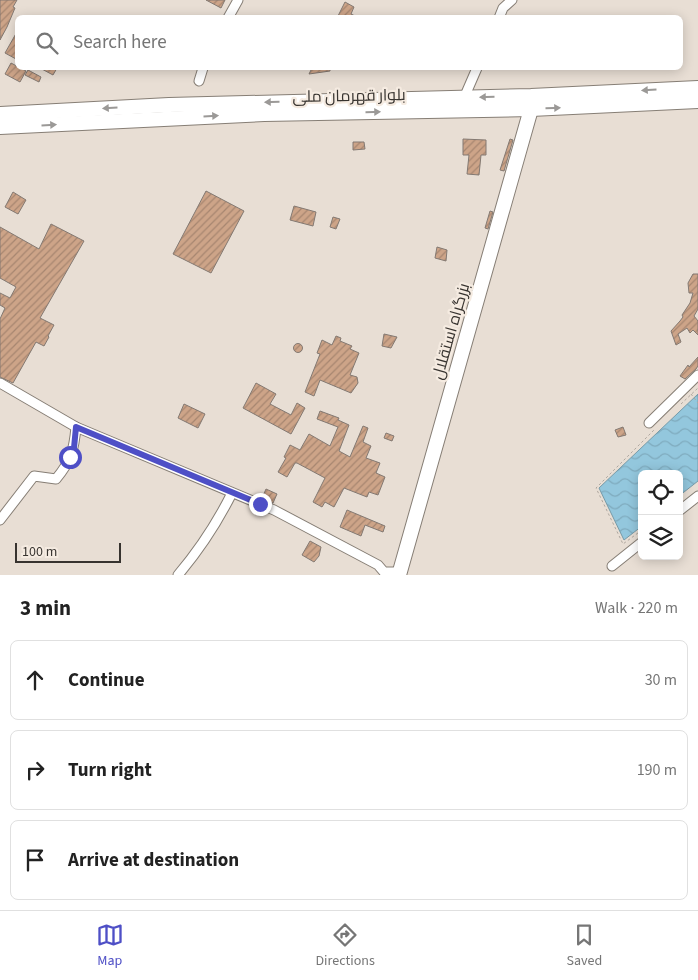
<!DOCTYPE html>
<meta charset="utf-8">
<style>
body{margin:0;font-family:"Source Sans 3",Cairo,sans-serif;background:#f6f6f6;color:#222}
.controls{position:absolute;right:15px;bottom:15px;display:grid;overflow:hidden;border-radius:8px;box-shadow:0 2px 12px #0003}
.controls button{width:45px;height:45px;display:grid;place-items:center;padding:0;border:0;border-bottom:1px solid #e0e0e0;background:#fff;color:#222;font:25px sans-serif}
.scale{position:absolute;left:15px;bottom:12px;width:106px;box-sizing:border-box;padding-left:5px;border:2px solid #37332f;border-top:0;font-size:14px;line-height:18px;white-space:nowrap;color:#37332f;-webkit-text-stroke:4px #f5ebe1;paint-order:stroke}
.stop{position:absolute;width:15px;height:15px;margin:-11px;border:4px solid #4e4fc6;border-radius:50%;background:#fff}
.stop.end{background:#4e4fc6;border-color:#fff;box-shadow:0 1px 5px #0008}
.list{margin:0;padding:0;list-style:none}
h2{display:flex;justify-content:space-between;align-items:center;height:65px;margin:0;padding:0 20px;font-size:21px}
h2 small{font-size:16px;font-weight:400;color:#767676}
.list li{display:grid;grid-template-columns:32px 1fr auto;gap:15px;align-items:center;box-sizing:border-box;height:80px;margin:0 10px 10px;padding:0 10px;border:1px solid #e0e0e0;border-radius:8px}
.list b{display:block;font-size:19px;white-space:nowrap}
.list em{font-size:16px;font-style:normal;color:#767676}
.icon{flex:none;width:28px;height:28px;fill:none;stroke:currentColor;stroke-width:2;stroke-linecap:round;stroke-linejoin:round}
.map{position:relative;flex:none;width:698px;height:575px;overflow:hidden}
.search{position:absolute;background:#fff;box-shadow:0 2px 12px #0003;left:15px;right:15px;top:15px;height:55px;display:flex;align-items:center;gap:12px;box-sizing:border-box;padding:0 18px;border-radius:8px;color:#767676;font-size:19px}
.sheet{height:335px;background:#fff}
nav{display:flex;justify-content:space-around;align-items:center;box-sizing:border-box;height:70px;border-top:1px solid #e0e0e0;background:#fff;font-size:14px;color:#767676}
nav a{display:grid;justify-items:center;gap:2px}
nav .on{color:#4e4fc6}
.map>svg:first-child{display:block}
.water{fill:url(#water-waves);stroke:#779ba9}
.building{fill:url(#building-hatch);stroke:#837972}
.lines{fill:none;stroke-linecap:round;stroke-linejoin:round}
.minor-casing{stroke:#867e75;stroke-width:11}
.highway-casing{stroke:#867e75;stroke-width:16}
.path{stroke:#afa79f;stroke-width:1;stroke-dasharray:2.5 2.5;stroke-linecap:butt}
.minor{stroke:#fff;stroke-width:9}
.highway{stroke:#fff;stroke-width:14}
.oneway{fill:#9b9997}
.route{stroke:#4e4fc6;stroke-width:6}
.labels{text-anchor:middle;stroke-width:4.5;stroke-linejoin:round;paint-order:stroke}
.street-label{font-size:16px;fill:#37332f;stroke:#f5ebe1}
</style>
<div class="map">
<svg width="698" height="575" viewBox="0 0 698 575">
<defs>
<pattern id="water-waves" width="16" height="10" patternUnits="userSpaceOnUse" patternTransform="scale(1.25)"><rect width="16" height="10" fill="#93c7dd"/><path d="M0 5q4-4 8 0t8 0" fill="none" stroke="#7fabbe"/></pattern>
<pattern id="building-hatch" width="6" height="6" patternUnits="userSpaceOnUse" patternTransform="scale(1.25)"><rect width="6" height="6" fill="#cda488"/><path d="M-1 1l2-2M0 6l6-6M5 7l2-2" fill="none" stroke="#a78670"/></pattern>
</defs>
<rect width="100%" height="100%" fill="#e8ded4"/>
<polygon class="water" points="698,394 698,481 679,496 679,474 642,474 642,526 624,540 599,488"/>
<g class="building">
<polygon points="0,0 17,0 13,7 15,8 7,27 0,40"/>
<polygon points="206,0 225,0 221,8"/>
<polygon points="345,2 354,7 351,14 359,18 337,18"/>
<polygon points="18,30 18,56 16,59 5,53"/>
<polygon points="11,63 26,71 20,82 5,74"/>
<polygon points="40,68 57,68 53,75"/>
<polygon points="312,68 330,68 330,71 309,74"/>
<polygon points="28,70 41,77 39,82 25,75"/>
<polygon points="463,139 486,140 486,155 481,155 479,175 467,174 469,155 463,155"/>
<polygon points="510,139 513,140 504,171 500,170"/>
<polygon points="353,142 364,142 365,149 353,150"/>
<polygon points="206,191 244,211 211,273 173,254"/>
<polygon points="13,192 26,200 18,214 5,207"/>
<polygon points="294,206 316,212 313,226 290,220"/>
<polygon points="490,211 493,212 488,229 485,228"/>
<polygon points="333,217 340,219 336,229 330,227"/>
<polygon points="51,224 84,241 40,318 54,325 48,336 49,337 44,346 36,342 13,383 0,377 0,319 5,308 0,305 0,293 10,298 16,287 0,278 0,227 39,249"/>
<polygon points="437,247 447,250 446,261 435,258"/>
<polygon points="693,274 698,274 698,309 694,316 698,321 698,335 693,330 690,333 687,328 678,334 681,342 676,345 671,331 680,321 683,317 682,315 690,303 693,293 689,293 688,283"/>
<polygon points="384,334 397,337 391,348 382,346"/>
<polygon points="336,336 341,338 340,341 352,346 350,349 359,353 350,375 357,377 358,383 351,393 320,380 314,396 305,392 320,354 317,353 322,340 332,345"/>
<circle cx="298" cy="348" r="4.5"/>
<polygon points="698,357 698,366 696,369 685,379 680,376 688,365 689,367"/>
<polygon points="256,383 276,394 270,404 291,415 297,403 305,408 291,434 243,408"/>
<polygon points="184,404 205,414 198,428 178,418"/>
<polygon points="320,411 339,418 338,420 349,425 339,451 350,457 363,426 368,428 363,442 371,446 366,458 380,463 376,473 385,477 378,495 369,492 367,497 344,488 334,507 325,502 322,507 313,502 325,478 297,463 295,463 287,477 278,472 286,458 284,457 290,445 300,450 309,434 330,446 338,427 317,419"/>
<polygon points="623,427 626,435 618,437 615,430"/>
<polygon points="386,433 394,436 392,441 384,438"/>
<polygon points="266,489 277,494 273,503 262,498"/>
<polygon points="347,510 385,526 383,532 365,525 361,536 340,527"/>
<polygon points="310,541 321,547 319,556 314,562 302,555"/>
</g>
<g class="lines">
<defs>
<g id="minor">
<polyline points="228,18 238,0"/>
<polyline points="499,18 503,8 512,0"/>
<polyline points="199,81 203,68"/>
<polyline points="464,98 477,68"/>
<polyline points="0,383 76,427 274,510 378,565 384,572 400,572"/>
<polyline points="649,423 698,375"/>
<polyline points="679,511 698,496"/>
<path d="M 0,520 L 34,476 L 56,479 C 71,461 74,450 76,427"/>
<polyline points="612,566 642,542"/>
<path d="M 178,575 C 200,549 217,523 232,493"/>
</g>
<g id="highway">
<polyline points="0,114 169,105 531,96 698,88"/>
<polyline points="0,127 264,114 531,109 698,101"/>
<polyline points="399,575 531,109 531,101"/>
</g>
</defs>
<use href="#minor" class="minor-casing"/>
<use href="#highway" class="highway-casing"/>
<g class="path">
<polyline points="691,394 698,403"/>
<polyline points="681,404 698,388"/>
<polyline points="642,530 623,544 596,488 655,429"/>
</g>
<use href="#minor" class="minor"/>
<use href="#highway" class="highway"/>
</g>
<defs><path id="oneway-solid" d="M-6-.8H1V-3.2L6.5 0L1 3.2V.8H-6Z" transform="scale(1.25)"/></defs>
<g class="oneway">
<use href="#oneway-solid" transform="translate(649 90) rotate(177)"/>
<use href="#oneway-solid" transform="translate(487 97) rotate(179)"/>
<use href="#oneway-solid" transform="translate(272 102) rotate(179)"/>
<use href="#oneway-solid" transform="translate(110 108) rotate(177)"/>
<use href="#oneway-solid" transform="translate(553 108) rotate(-2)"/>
<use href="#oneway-solid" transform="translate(373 112) rotate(-1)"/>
<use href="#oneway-solid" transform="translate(211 116) rotate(-3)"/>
<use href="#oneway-solid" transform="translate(49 125) rotate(-3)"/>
</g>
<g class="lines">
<polyline class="route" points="70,457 74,448 76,427 260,504"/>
</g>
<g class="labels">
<g class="street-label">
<text transform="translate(349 95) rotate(-1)" y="6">بلوار قهرمان ملی</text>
<text transform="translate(450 331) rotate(-74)" y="6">بزرگراه استقلال</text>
</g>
</g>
</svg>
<div class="controls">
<button><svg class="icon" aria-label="locate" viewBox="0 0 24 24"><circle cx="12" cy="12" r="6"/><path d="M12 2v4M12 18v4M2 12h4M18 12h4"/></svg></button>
<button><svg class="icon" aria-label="layers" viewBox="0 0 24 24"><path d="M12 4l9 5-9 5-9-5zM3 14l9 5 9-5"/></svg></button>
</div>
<div class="scale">100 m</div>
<div class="stop" style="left:70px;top:457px"></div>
<div class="stop end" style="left:260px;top:504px"></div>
<div class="search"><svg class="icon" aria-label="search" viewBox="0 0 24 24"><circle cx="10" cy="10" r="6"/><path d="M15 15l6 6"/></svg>Search here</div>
</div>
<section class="sheet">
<h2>3 min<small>Walk · 220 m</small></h2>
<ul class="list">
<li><svg class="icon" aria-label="ahead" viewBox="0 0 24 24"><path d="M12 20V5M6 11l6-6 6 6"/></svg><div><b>Continue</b></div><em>30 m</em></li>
<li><svg class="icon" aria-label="right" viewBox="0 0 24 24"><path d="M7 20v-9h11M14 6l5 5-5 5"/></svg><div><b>Turn right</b></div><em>190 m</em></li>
<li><svg class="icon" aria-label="arrive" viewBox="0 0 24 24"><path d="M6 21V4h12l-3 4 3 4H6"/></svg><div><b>Arrive at destination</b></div></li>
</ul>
</section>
<nav>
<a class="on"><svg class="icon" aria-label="map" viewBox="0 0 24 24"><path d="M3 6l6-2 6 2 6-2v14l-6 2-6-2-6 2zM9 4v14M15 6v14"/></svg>Map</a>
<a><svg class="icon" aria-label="directions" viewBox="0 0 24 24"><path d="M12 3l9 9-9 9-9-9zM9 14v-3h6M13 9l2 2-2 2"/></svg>Directions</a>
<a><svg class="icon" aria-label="saved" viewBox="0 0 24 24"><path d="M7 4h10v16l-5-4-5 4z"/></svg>Saved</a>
</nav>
